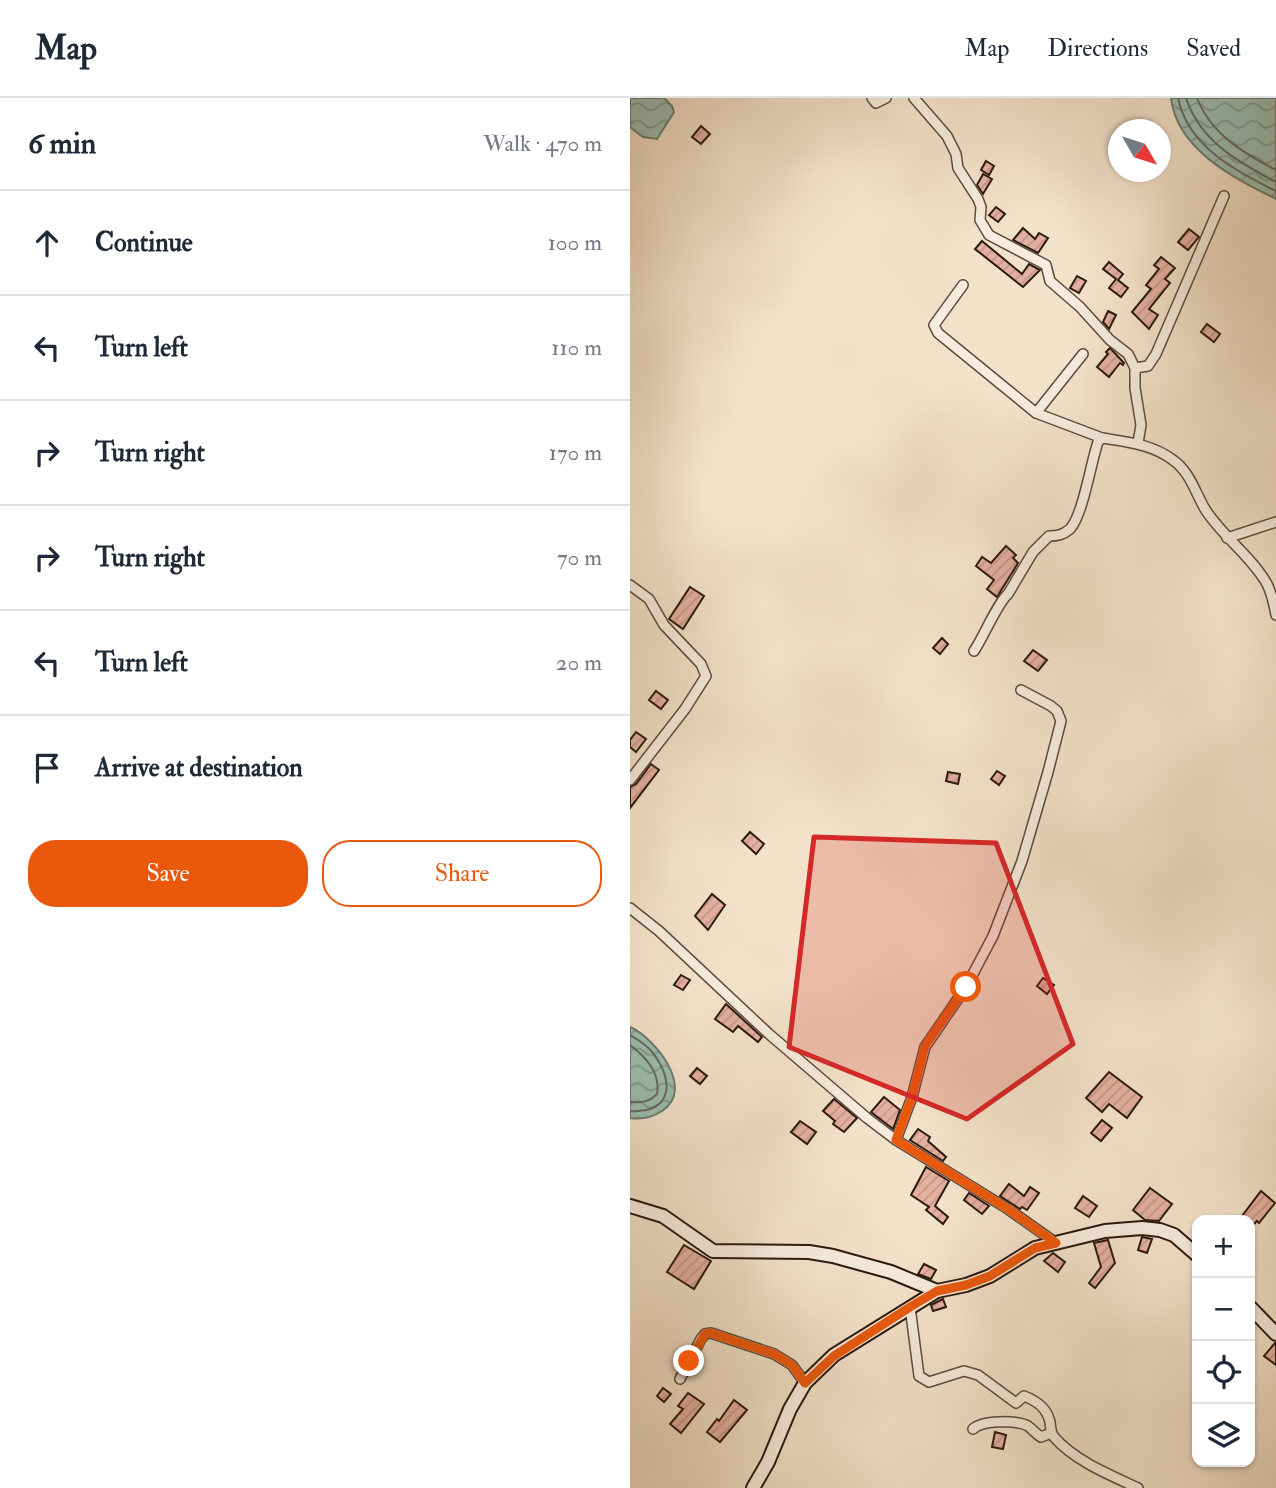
<!DOCTYPE html>
<meta charset="utf-8">
<style>
body{margin:0;font-family:"IM FELL Double Pica",serif;background:#f2f2f3;color:#1f2937}
.controls{position:absolute;right:21px;bottom:21px;display:grid;overflow:hidden;border-radius:14px;box-shadow:0 2px 5px #0004}
.controls button{width:63px;height:63px;display:grid;place-items:center;padding:0;border:0;border-bottom:2px solid #e0e1e3;background:#fff;color:#1f2937;font:35px sans-serif}
.compass{position:absolute;left:478px;top:21px;width:63px;height:63px;border-radius:50%;background:#fff;box-shadow:0 2px 5px #0004;rotate:129deg}
.stop{position:absolute;width:21px;height:21px;margin:-16px;border:5px solid #ea580c;border-radius:50%;background:#fff}
.stop.end{background:#ea580c;border-color:#fff;box-shadow:0 2px 7px #0008}
.list{margin:0;padding:0;list-style:none}
h2{display:flex;justify-content:space-between;align-items:center;height:91px;margin:0;padding:0 28px;font-size:30px}
h2 small{font-size:23px;font-weight:400;color:#747a83}
.list li{display:grid;grid-template-columns:46px 1fr auto;gap:21px;align-items:center;box-sizing:border-box;height:105px;padding:0 28px;border-top:2px solid #e0e1e3}
.list b{display:block;font-size:26px;white-space:nowrap}
.list em{font-size:23px;font-style:normal;color:#747a83}
.actions{display:flex;gap:14px;padding:21px 28px}
.actions a{flex:1;padding:16px 0;border:2px solid #ea580c;border-radius:28px;text-align:center;font-size:24px;color:#ea580c}
.actions .main{background:#ea580c;color:#fff}
.icon{flex:none;width:38px;height:38px;fill:none;stroke:currentColor;stroke-width:2;stroke-linecap:round;stroke-linejoin:round}
.map{position:relative;flex:none;width:646px;height:1390px;overflow:hidden}
header{display:flex;align-items:center;gap:42px;box-sizing:border-box;height:98px;padding:0 35px;background:#fff;border-bottom:2px solid #e0e1e3}
header strong{font-size:33px}
nav{display:flex;gap:38px;margin-inline-start:auto;font-size:24px}
main{display:flex}
aside{flex:1;background:#fff}
.map>svg:first-child{display:block}
.water{fill:url(#water-waves);stroke:#6f7c70;stroke-width:2}
.lines{fill:none;stroke-linecap:round;stroke-linejoin:round}
.shore{stroke:#646b60;stroke-width:2}
.building{fill:url(#building-hatch);stroke:#2c180e;stroke-width:2}
.street-casing{stroke:#5e4a3d;stroke-width:12}
.secondary-casing{stroke:#2c180e;stroke-width:16}
.street{stroke:#f7ecdd;stroke-width:9}
.secondary{stroke:#f7ecdd;stroke-width:12}
.route{stroke:#ea580c;stroke-width:9}
.marked{fill:#d62828;fill-opacity:0.2;stroke:#d62828;stroke-width:5;stroke-linejoin:round}
</style>
<header>
<strong>Map</strong>
<nav><a>Map</a><a>Directions</a><a>Saved</a></nav>
</header>
<main>
<aside>
<h2>6 min<small>Walk · 470 m</small></h2>
<ul class="list">
<li><svg class="icon" aria-label="ahead" viewBox="0 0 24 24"><path d="M12 20V5M6 11l6-6 6 6"/></svg><div><b>Continue</b></div><em>100 m</em></li>
<li><svg class="icon" aria-label="left" viewBox="0 0 24 24"><path d="M17 20v-9H6M10 6l-5 5 5 5"/></svg><div><b>Turn left</b></div><em>110 m</em></li>
<li><svg class="icon" aria-label="right" viewBox="0 0 24 24"><path d="M7 20v-9h11M14 6l5 5-5 5"/></svg><div><b>Turn right</b></div><em>170 m</em></li>
<li><svg class="icon" aria-label="right" viewBox="0 0 24 24"><path d="M7 20v-9h11M14 6l5 5-5 5"/></svg><div><b>Turn right</b></div><em>70 m</em></li>
<li><svg class="icon" aria-label="left" viewBox="0 0 24 24"><path d="M17 20v-9H6M10 6l-5 5 5 5"/></svg><div><b>Turn left</b></div><em>20 m</em></li>
<li><svg class="icon" aria-label="arrive" viewBox="0 0 24 24"><path d="M6 21V4h12l-3 4 3 4H6"/></svg><div><b>Arrive at destination</b></div></li>
</ul>
<div class="actions"><a class="main">Save</a><a>Share</a></div>
</aside>
<div class="map">
<svg width="646" height="1390" viewBox="0 0 646 1390">
<defs>
<pattern id="water-waves" width="16" height="10" patternUnits="userSpaceOnUse" patternTransform="scale(1.75)"><rect width="16" height="10" fill="#9cbeb2"/><path d="M0 5q4-4 8 0t8 0" fill="none" stroke="#7f998f"/></pattern>
<pattern id="building-hatch" width="6" height="6" patternUnits="userSpaceOnUse" patternTransform="scale(1.75)"><rect width="6" height="6" fill="#e4b0a1"/><path d="M-1 1l2-2M0 6l6-6M5 7l2-2" fill="none" stroke="#c49789"/></pattern>
</defs>
<rect width="100%" height="100%" fill="#f3e2ca"/>
<filter id="stains"><feTurbulence type="fractalNoise" baseFrequency=".00286" numOctaves="4"/><feColorMatrix values="0 0 0 0 .2 0 0 0 0 .09 0 0 0 0 .02 0 0 0 .5 -.17"/></filter>
<radialGradient id="worn" r=".72"><stop offset=".6" stop-color="#630" stop-opacity="0"/><stop offset="1" stop-color="#630" stop-opacity=".3"/></radialGradient>
<g class="water">
<polygon points="0,0 34,0 42,8 44,14 27,41 13,39 0,29"/>
<path d="M 541,0 L 646,0 L 646,101 C 604,80 547,52 541,0 Z"/>
<path d="M 0,929 C 25,940 66,991 32,1013 C 21,1020 12,1022 0,1020 Z"/>
</g>
<g class="lines">
<g class="shore">
<path d="M 548,0 C 558,48 605,73 646,93"/>
<path d="M 556,0 C 570,43 608,64 646,84"/>
<path d="M 567,0 C 581,36 613,55 646,72"/>
<path d="M 0,937 C 7,941 17,947 22,954 C 45,982 43,1016 0,1013"/>
<path d="M 0,947 C 16,959 31,975 27,996 C 19,1004 11,1005 0,1004"/>
</g>
</g>
<g class="building">
<polygon points="71,28 80,36 71,46 62,39"/>
<polygon points="356,63 364,68 359,77 351,72"/>
<polygon points="353,76 362,81 353,96 347,87"/>
<polygon points="366,109 375,116 368,124 359,117"/>
<polygon points="393,130 405,141 409,135 418,140 408,155 383,142"/>
<polygon points="559,131 569,139 558,152 548,144"/>
<polygon points="352,143 392,176 399,166 410,172 393,189 345,151"/>
<polygon points="531,159 545,170 535,181 540,185 519,211 528,217 519,231 502,214 521,191 516,187 529,171 524,167"/>
<polygon points="479,164 493,176 488,182 498,190 491,199 479,190 486,181 473,171"/>
<polygon points="447,178 456,183 449,195 440,190"/>
<polygon points="478,213 486,217 479,231 473,224"/>
<polygon points="577,226 590,236 584,244 571,234"/>
<polygon points="480,250 494,265 493,267 490,265 479,279 467,269 478,256 476,254"/>
<polygon points="376,448 386,457 383,460 388,465 367,499 357,491 364,482 346,468 352,459 361,465"/>
<polygon points="60,489 74,498 53,531 39,521"/>
<polygon points="312,540 318,546 310,556 303,550"/>
<polygon points="403,552 417,562 408,573 394,563"/>
<polygon points="26,593 38,602 31,611 19,602"/>
<polygon points="6,634 16,641 6,654 0,649 0,642"/>
<polygon points="21,666 29,672 0,710 0,689 6,686"/>
<polygon points="367,673 375,678 369,687 361,681"/>
<polygon points="318,674 330,676 328,686 316,683"/>
<polygon points="120,734 134,746 126,756 112,743"/>
<polygon points="82,796 95,807 78,832 65,818"/>
<polygon points="51,877 60,882 53,892 44,887"/>
<polygon points="413,880 424,887 417,896 407,888"/>
<polygon points="96,906 132,939 128,944 108,928 103,934 85,921"/>
<polygon points="67,970 77,978 70,986 60,978"/>
<polygon points="479,974 512,999 497,1020 479,1006 472,1014 456,1000"/>
<polygon points="254,999 270,1012 263,1031 241,1014"/>
<polygon points="204,1001 227,1020 214,1034 203,1026 205,1023 193,1013"/>
<polygon points="472,1022 482,1030 471,1043 461,1035"/>
<polygon points="170,1023 186,1034 177,1046 161,1034"/>
<polygon points="288,1031 300,1039 298,1043 316,1059 313,1063 280,1042"/>
<polygon points="296,1069 319,1083 305,1108 318,1119 313,1126 296,1112 299,1109 281,1097"/>
<polygon points="379,1086 394,1098 400,1089 409,1095 397,1112 392,1109 390,1111 370,1098"/>
<polygon points="520,1090 542,1106 529,1123 515,1122 503,1112"/>
<polygon points="631,1093 645,1105 629,1125 627,1123 620,1130 620,1122 609,1122"/>
<polygon points="339,1095 359,1108 352,1116 334,1102"/>
<polygon points="453,1098 467,1108 459,1119 445,1110"/>
<polygon points="512,1139 522,1141 517,1155 508,1152"/>
<polygon points="478,1142 485,1165 465,1190 459,1185 471,1169 464,1145"/>
<polygon points="54,1147 81,1163 64,1191 37,1174"/>
<polygon points="423,1155 435,1164 428,1174 414,1163"/>
<polygon points="294,1166 306,1172 301,1181 288,1176"/>
<polygon points="313,1201 316,1209 303,1213 301,1207"/>
<polygon points="645,1245 646,1245 646,1267 634,1258"/>
<polygon points="33,1290 41,1296 34,1304 27,1298"/>
<polygon points="58,1295 74,1306 51,1335 40,1326 53,1311 48,1308"/>
<polygon points="104,1302 117,1312 90,1344 77,1334 87,1321 89,1323"/>
<polygon points="365,1334 376,1337 373,1351 362,1349"/>
</g>
<g class="lines">
<defs>
<g id="street">
<polyline points="242,0 246,5 256,0"/>
<polyline points="284,0 317,38 326,56 328,70 348,101 351,109 350,122 359,137 416,167 420,183 450,209 480,242 498,256 505,270 505,290 511,327 508,345"/>
<polyline points="333,187 304,227 308,235 406,315 472,340"/>
<polyline points="505,270 518,268 526,256 594,98"/>
<polyline points="406,315 453,256"/>
<polyline points="597,440 646,424"/>
<polyline points="0,487 19,501 34,527 71,566 76,578 55,611 0,682"/>
<path d="M 344,553 C 353,540 368,504 378,496 L 403,454 L 419,438 C 427,438 433,437 440,431 C 453,417 461,364 468,344 L 472,340 C 497,344 522,346 543,362 C 560,374 565,394 575,411 C 592,438 622,459 637,486 C 642,496 644,506 646,517"/>
<polyline points="0,810 29,833 139,936 237,1020 266,1042 378,1111 426,1145"/>
<polyline points="266,1042 282,999 295,949 336,889 363,838 392,763 418,674 431,623 427,613 421,608 391,592"/>
<path d="M 280,1209 L 289,1278 L 299,1284 L 334,1273 L 348,1277 L 386,1305 L 394,1298 C 407,1303 417,1310 420,1324 C 421,1330 420,1334 424,1339 C 445,1363 480,1377 508,1390"/>
<polyline points="50,1281 71,1241 75,1236 81,1235 144,1256 162,1267 175,1285"/>
<path d="M 343,1331 C 352,1322 387,1322 398,1328 C 402,1331 406,1336 411,1339 L 421,1335"/>
</g>
<g id="secondary">
<polyline points="0,1108 33,1118 83,1153 179,1154 203,1158 261,1174 307,1193"/>
<polyline points="620,1209 646,1236"/>
<polyline points="123,1390 138,1364 160,1311 175,1285 204,1257 307,1193 336,1187 360,1178 405,1150 475,1133 512,1130 530,1132 544,1137 567,1157"/>
</g>
</defs>
<use href="#street" class="street-casing"/>
<use href="#secondary" class="secondary-casing"/>
<use href="#street" class="street"/>
<use href="#secondary" class="secondary"/>
</g>
<g class="lines">
<polyline class="route" points="59,1263 75,1236 81,1235 144,1256 162,1267 175,1285 204,1258 280,1209 307,1193 336,1187 360,1178 405,1150 426,1145 378,1111 266,1042 282,999 295,948 336,889"/>
</g>
<path class="marked" d="M 184,739 L 366,745 L 443,946 L 337,1021 L 159,949 Z"/>
<rect width="100%" height="100%" filter="url(#stains)"/>
<rect width="100%" height="100%" fill="url(#worn)"/>
</svg>
<div class="controls">
<button>+</button>
<button>−</button>
<button><svg class="icon" aria-label="locate" viewBox="0 0 24 24"><circle cx="12" cy="12" r="6"/><path d="M12 2v4M12 18v4M2 12h4M18 12h4"/></svg></button>
<button><svg class="icon" aria-label="layers" viewBox="0 0 24 24"><path d="M12 4l9 5-9 5-9-5zM3 14l9 5 9-5"/></svg></button>
</div>
<svg class="compass" viewBox="-18 -18 36 36"><path d="M0-13l5 13h-10z" fill="#e53935"/><path d="M0 13l5-13h-10z" fill="#747a83"/></svg>
<div class="stop" style="left:336px;top:889px"></div>
<div class="stop end" style="left:59px;top:1263px"></div>
</div>
</main>
